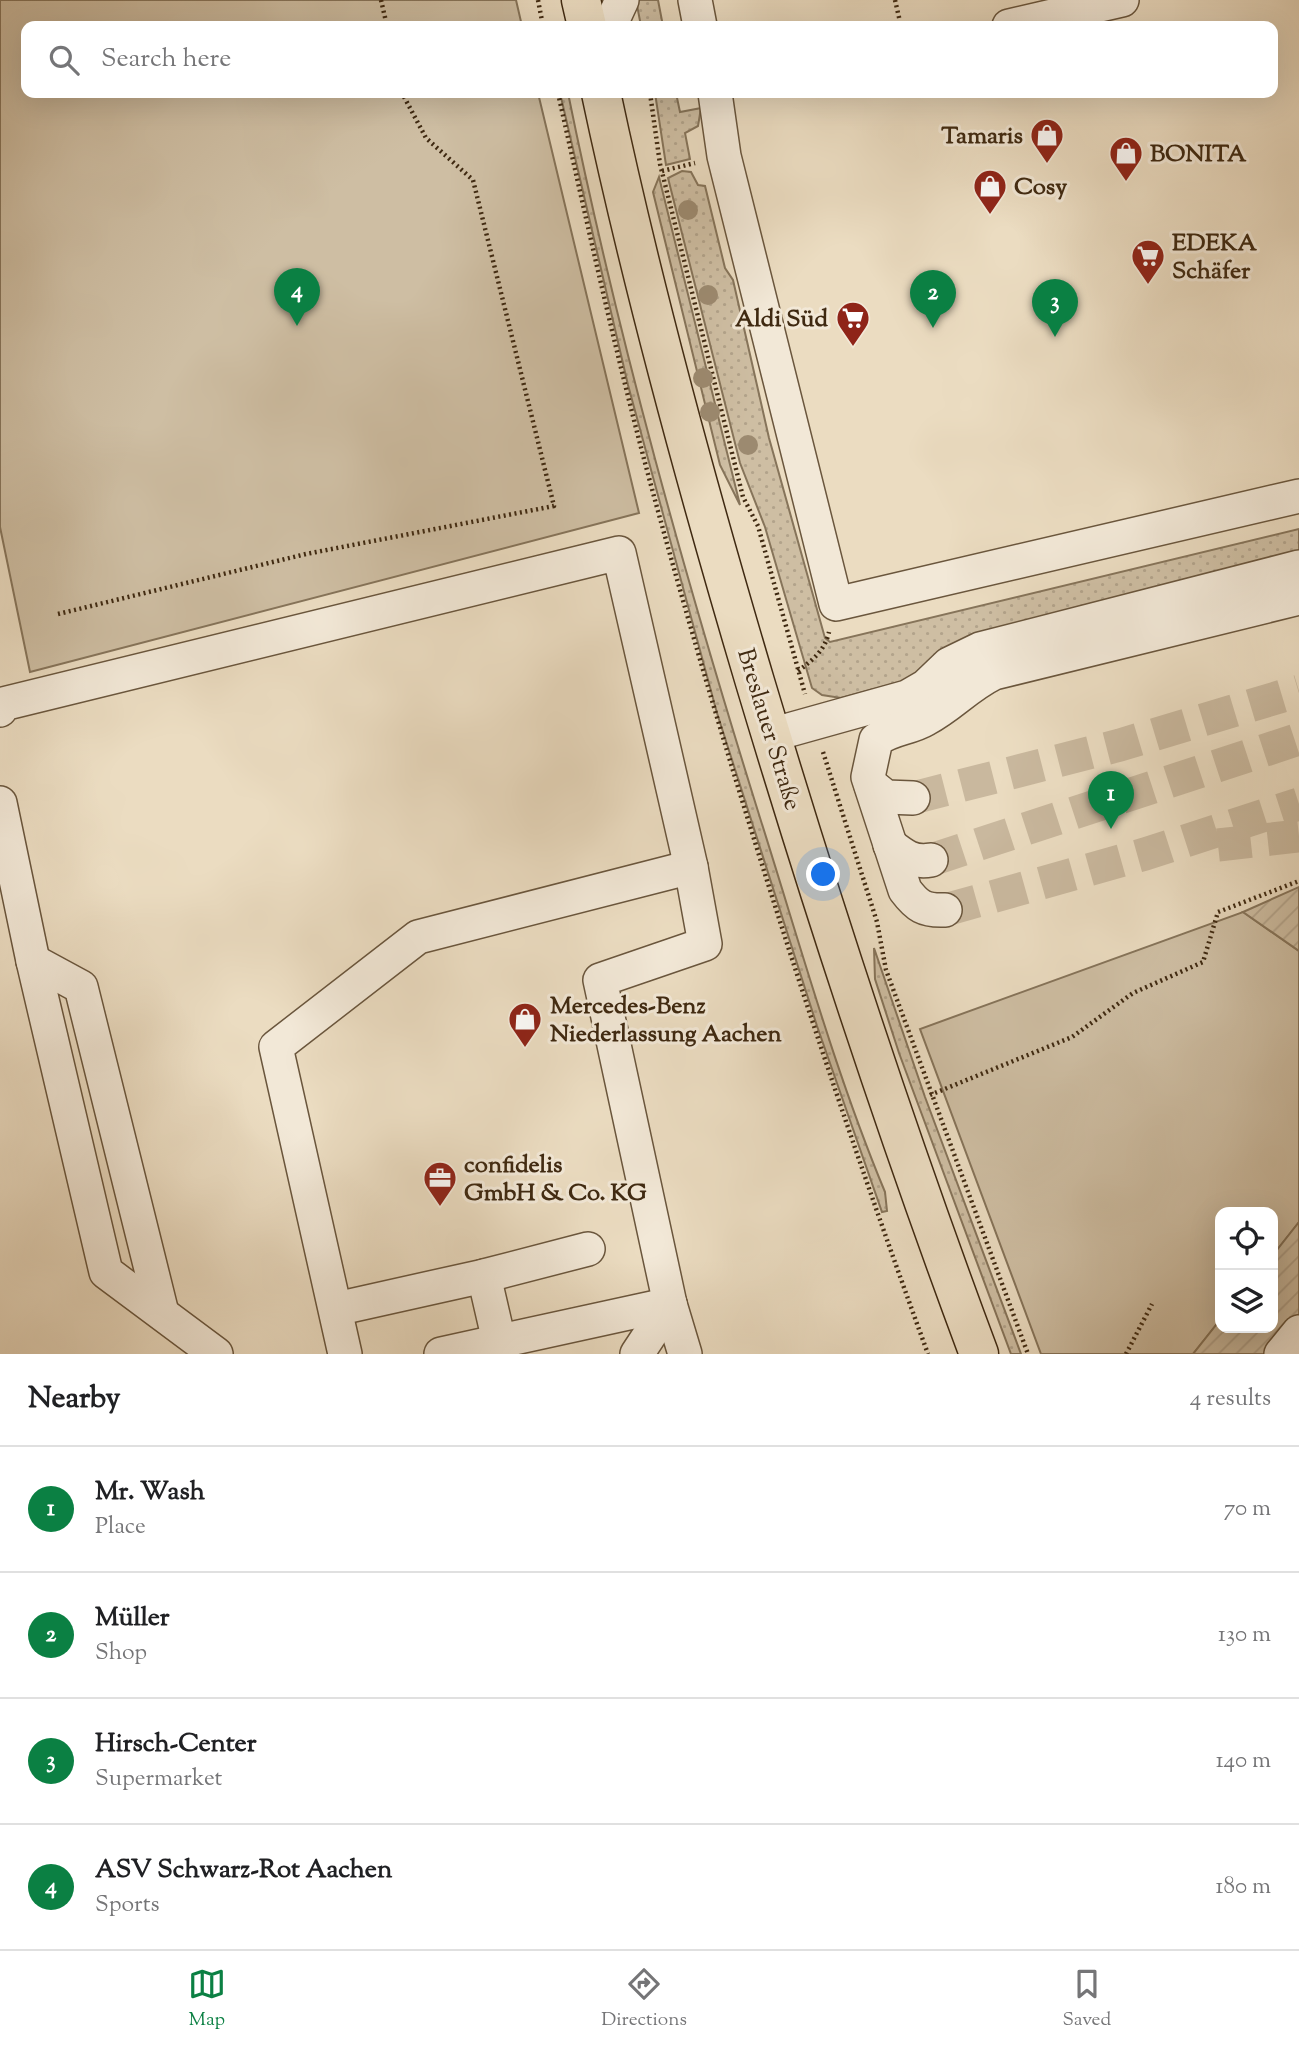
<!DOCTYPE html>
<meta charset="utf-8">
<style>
body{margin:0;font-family:"Sorts Mill Goudy",serif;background:#f6f6f6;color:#202124}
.controls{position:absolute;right:21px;bottom:21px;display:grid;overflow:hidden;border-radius:14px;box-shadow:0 7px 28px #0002}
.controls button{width:63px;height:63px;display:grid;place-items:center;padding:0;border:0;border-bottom:2px solid #e0e0e0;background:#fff;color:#202124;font:35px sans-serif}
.you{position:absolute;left:824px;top:875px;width:24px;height:24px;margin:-18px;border:5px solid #fff;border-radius:50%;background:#1a73e8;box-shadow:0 0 0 10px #1a73e833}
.badge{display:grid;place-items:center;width:46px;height:46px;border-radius:50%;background:#0b8043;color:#fff;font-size:23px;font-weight:700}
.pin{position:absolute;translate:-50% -58px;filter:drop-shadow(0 2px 4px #0008)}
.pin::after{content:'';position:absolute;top:37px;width:24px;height:21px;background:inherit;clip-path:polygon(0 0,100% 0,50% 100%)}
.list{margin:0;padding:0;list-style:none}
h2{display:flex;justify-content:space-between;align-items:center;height:91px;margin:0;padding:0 28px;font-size:30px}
h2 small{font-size:23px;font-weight:400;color:#757577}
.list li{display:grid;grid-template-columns:46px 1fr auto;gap:21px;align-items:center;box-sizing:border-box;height:126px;padding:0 28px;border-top:2px solid #e0e0e0}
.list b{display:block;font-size:26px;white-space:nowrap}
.list p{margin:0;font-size:23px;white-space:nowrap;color:#757577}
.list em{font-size:23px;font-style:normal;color:#757577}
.icon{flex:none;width:38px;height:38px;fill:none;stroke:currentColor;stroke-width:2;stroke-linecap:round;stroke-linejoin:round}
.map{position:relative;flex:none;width:1299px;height:1354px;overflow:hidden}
.search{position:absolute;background:#fff;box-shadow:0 7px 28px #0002;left:21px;right:21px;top:21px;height:77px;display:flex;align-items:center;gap:18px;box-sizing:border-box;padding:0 24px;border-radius:14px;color:#757577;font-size:26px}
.sheet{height:595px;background:#fff}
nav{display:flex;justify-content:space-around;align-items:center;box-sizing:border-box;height:98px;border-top:2px solid #e0e0e0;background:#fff;font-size:19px;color:#757577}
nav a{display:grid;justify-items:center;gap:4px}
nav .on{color:#0b8043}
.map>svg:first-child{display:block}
.grass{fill:url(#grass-dots);stroke:#86745a;stroke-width:2}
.park{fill:#cebea3;stroke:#86745a;stroke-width:2}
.garden{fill:url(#garden-furrows);stroke:#86745a;stroke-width:2}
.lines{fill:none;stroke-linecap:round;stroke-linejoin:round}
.minor-tunnel{stroke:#c9b89e;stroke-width:33;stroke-dasharray:33 17;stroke-linecap:butt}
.minor-casing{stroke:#6a563d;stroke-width:36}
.major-casing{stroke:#3f2911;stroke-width:41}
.path{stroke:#3f2911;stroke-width:4.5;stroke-dasharray:2 3.5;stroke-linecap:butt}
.minor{stroke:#f2e8d7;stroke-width:33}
.major{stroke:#ebdcc1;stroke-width:38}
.tree{fill:#9c8a70}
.labels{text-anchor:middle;stroke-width:6;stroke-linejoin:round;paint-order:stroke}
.poi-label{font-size:24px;font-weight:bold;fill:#3f2911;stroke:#f2e8d7;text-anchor:start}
.street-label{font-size:24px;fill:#3f2911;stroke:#f2e8d7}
</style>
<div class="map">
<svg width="1299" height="1354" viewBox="0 0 1299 1354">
<defs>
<pattern id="grass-dots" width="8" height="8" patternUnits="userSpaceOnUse" patternTransform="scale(1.75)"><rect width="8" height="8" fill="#cebea3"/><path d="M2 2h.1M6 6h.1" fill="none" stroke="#b2a38b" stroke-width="1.8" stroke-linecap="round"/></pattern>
<pattern id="garden-furrows" width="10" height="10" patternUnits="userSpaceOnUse" patternTransform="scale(1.75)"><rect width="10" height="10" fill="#cebea3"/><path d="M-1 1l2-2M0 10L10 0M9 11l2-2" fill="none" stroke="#b2a38b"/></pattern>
</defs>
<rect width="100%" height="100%" fill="#ebdcc1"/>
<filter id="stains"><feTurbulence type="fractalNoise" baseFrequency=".00286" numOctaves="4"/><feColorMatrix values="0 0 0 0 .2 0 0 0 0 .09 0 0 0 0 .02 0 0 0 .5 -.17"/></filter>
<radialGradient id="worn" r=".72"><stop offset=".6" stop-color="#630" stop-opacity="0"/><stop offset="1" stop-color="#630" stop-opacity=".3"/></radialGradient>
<g class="grass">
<polygon points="636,0 658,0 663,26 641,26"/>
<path d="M 560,93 L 568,93 C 618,339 686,581 761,821 C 800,944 835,1072 885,1192 L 887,1211 L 882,1212 L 817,1026 L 717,713 L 628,385 Z"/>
<polygon points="655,93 676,93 680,112 701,108 698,126 685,133 690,159 666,165"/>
<polygon points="682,171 691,172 698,185 705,186 725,268 733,280 769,438 825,638 830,642 1299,529 1299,557 911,679 841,698 822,695 812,688 765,527 740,463 668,178"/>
<polygon points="659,177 740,505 720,465 653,192"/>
<polygon points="874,948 925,1097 1021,1354 1011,1354 899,1053 875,979"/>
</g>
<g class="park">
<polygon points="0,0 516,0 522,26 26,26 26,93 538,93 639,513 30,672 0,527"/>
<polygon points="1243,912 1299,951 1299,1222 1273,1255 1273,1212 1220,1212 1220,1320 1193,1354 1041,1354 920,1029"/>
</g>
<g class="garden">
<polygon points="1299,887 1299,951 1243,912"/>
<polygon points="1299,1222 1299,1354 1193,1354 1220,1320 1220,1328 1273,1328 1273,1255"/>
</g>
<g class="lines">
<g class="minor-tunnel">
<polyline points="913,798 1120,745 1299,691"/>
<polyline points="1218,845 1299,836"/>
<polyline points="931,860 1299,739"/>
<polyline points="945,910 1145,854 1299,804"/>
</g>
<defs>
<g id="minor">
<polyline points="695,0 700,26"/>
<polyline points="610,26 622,0"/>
<polyline points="1009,26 1122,0"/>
<polyline points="715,93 724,156 836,604 1299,496"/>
<polyline points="0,710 3,704 619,553 691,867 705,944 600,980 670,1304 685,1354"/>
<polyline points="771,735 907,697 926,686 949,664 980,649 1299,567"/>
<polyline points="871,785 886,797 913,798"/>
<polyline points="0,803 33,961 106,1272 216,1354"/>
<path d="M 890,845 C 904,856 913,863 931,860"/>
<path d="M 945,910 C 924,911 917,906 905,890 L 868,777 L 876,740 C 892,728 909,729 926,719 C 952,705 966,687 994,673 L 1299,598"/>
<polyline points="33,961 81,987 162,1313"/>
<polyline points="484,1276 502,1354"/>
<polyline points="336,1309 484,1276 588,1249"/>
<polyline points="345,1354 276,1047 418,937 691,867"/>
<polyline points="441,1354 670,1304"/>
<polyline points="637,1354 670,1304"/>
<polyline points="1281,1354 1299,1332"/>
</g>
<g id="major">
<polyline points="581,0 587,26"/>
<path d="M 601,93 C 643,291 697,487 755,682 C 823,909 896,1132 979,1354"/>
</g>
</defs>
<use href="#minor" class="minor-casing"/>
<use href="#major" class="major-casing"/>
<g class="path">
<polyline points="381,0 387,26"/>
<polyline points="538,0 543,26"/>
<polyline points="895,0 901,26"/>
<path d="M 558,93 C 589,232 620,373 658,511 C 736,795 827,1077 928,1354"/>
<polyline points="650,93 660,164 743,497 758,526 805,694"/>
<polyline points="662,171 695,163"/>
<polyline points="58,614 306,554 554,506 473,180 426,138 402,93"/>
<path d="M 798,671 C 813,660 825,650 829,632"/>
<polyline points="823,752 877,922 886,970 1028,1354"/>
<polyline points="930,1095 1072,1037 1133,993 1203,962 1218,912 1299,881"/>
<polyline points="1126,1354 1152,1304"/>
</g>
<use href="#minor" class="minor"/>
<use href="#major" class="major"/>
</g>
<g class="tree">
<circle cx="688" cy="210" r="10"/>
<circle cx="708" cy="295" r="10"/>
<circle cx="703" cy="378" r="10"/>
<circle cx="710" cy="412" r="10"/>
<circle cx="748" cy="445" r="10"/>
</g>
<defs>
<symbol id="shop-pin" viewBox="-11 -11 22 30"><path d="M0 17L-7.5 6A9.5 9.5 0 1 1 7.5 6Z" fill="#8f2418" stroke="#f2e8d7"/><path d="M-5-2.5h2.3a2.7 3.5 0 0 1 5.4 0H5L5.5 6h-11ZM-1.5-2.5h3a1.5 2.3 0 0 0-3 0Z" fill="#fff"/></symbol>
<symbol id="supermarket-pin" viewBox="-11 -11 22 30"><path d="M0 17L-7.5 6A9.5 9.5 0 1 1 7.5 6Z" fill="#8f2418" stroke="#f2e8d7"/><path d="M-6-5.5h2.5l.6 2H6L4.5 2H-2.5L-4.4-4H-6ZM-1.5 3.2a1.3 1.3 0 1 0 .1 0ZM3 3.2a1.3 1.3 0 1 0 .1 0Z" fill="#fff"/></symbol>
<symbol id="office-pin" viewBox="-11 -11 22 30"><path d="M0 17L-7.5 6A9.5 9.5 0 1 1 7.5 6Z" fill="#8f2418" stroke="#f2e8d7"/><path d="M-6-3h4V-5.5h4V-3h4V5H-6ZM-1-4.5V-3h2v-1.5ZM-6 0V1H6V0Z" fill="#fff"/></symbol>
</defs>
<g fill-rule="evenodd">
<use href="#shop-pin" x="1028" y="116" width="38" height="52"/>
<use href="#shop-pin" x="1107" y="134" width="38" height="52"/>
<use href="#shop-pin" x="971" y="167" width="38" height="52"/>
<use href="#supermarket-pin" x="1129" y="237" width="38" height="52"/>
<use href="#supermarket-pin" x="834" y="299" width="38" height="52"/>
<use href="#shop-pin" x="506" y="1000" width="38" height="52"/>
<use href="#office-pin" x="421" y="1159" width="38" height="52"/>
</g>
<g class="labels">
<g class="poi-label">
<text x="1023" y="143" text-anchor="end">Tamaris</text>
<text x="1150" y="161">BONITA</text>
<text x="1014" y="194">Cosy</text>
<text x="1172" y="250">EDEKA<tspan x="1172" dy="28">Schäfer</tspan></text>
<text x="828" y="326" text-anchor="end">Aldi Süd</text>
<text x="550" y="1013">Mercedes-Benz<tspan x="550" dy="28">Niederlassung Aachen</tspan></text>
<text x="464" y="1172">confidelis<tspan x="464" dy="28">GmbH &amp; Co. KG</tspan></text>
</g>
<g class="street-label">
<text transform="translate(770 729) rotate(73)" y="8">Breslauer Straße</text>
</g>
</g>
<rect width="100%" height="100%" filter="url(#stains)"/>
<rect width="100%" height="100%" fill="url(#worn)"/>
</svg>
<div class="controls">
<button><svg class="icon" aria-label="locate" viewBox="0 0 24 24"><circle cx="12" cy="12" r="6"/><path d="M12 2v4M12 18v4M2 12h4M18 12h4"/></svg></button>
<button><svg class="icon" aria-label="layers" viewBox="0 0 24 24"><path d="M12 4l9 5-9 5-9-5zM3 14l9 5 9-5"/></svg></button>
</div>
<div class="you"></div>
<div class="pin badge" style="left:1111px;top:829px">1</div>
<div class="pin badge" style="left:933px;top:328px">2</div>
<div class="pin badge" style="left:1055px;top:337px">3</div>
<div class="pin badge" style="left:297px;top:326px">4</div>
<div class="search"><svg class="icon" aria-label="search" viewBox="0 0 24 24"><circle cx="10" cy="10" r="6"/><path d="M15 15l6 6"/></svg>Search here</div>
</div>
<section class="sheet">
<h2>Nearby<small>4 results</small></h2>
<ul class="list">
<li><span class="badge">1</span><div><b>Mr. Wash</b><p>Place</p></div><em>70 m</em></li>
<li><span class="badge">2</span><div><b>Müller</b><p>Shop</p></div><em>130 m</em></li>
<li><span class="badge">3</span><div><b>Hirsch-Center</b><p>Supermarket</p></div><em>140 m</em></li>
<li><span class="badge">4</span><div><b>ASV Schwarz-Rot Aachen</b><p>Sports</p></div><em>180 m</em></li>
</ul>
</section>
<nav>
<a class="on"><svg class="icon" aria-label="map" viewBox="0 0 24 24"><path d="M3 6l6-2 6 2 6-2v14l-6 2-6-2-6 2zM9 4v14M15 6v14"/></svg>Map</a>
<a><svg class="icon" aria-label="directions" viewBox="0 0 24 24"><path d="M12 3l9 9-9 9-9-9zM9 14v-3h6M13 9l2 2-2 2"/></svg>Directions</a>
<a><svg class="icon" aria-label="saved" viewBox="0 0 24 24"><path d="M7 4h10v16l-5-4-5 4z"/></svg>Saved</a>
</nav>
